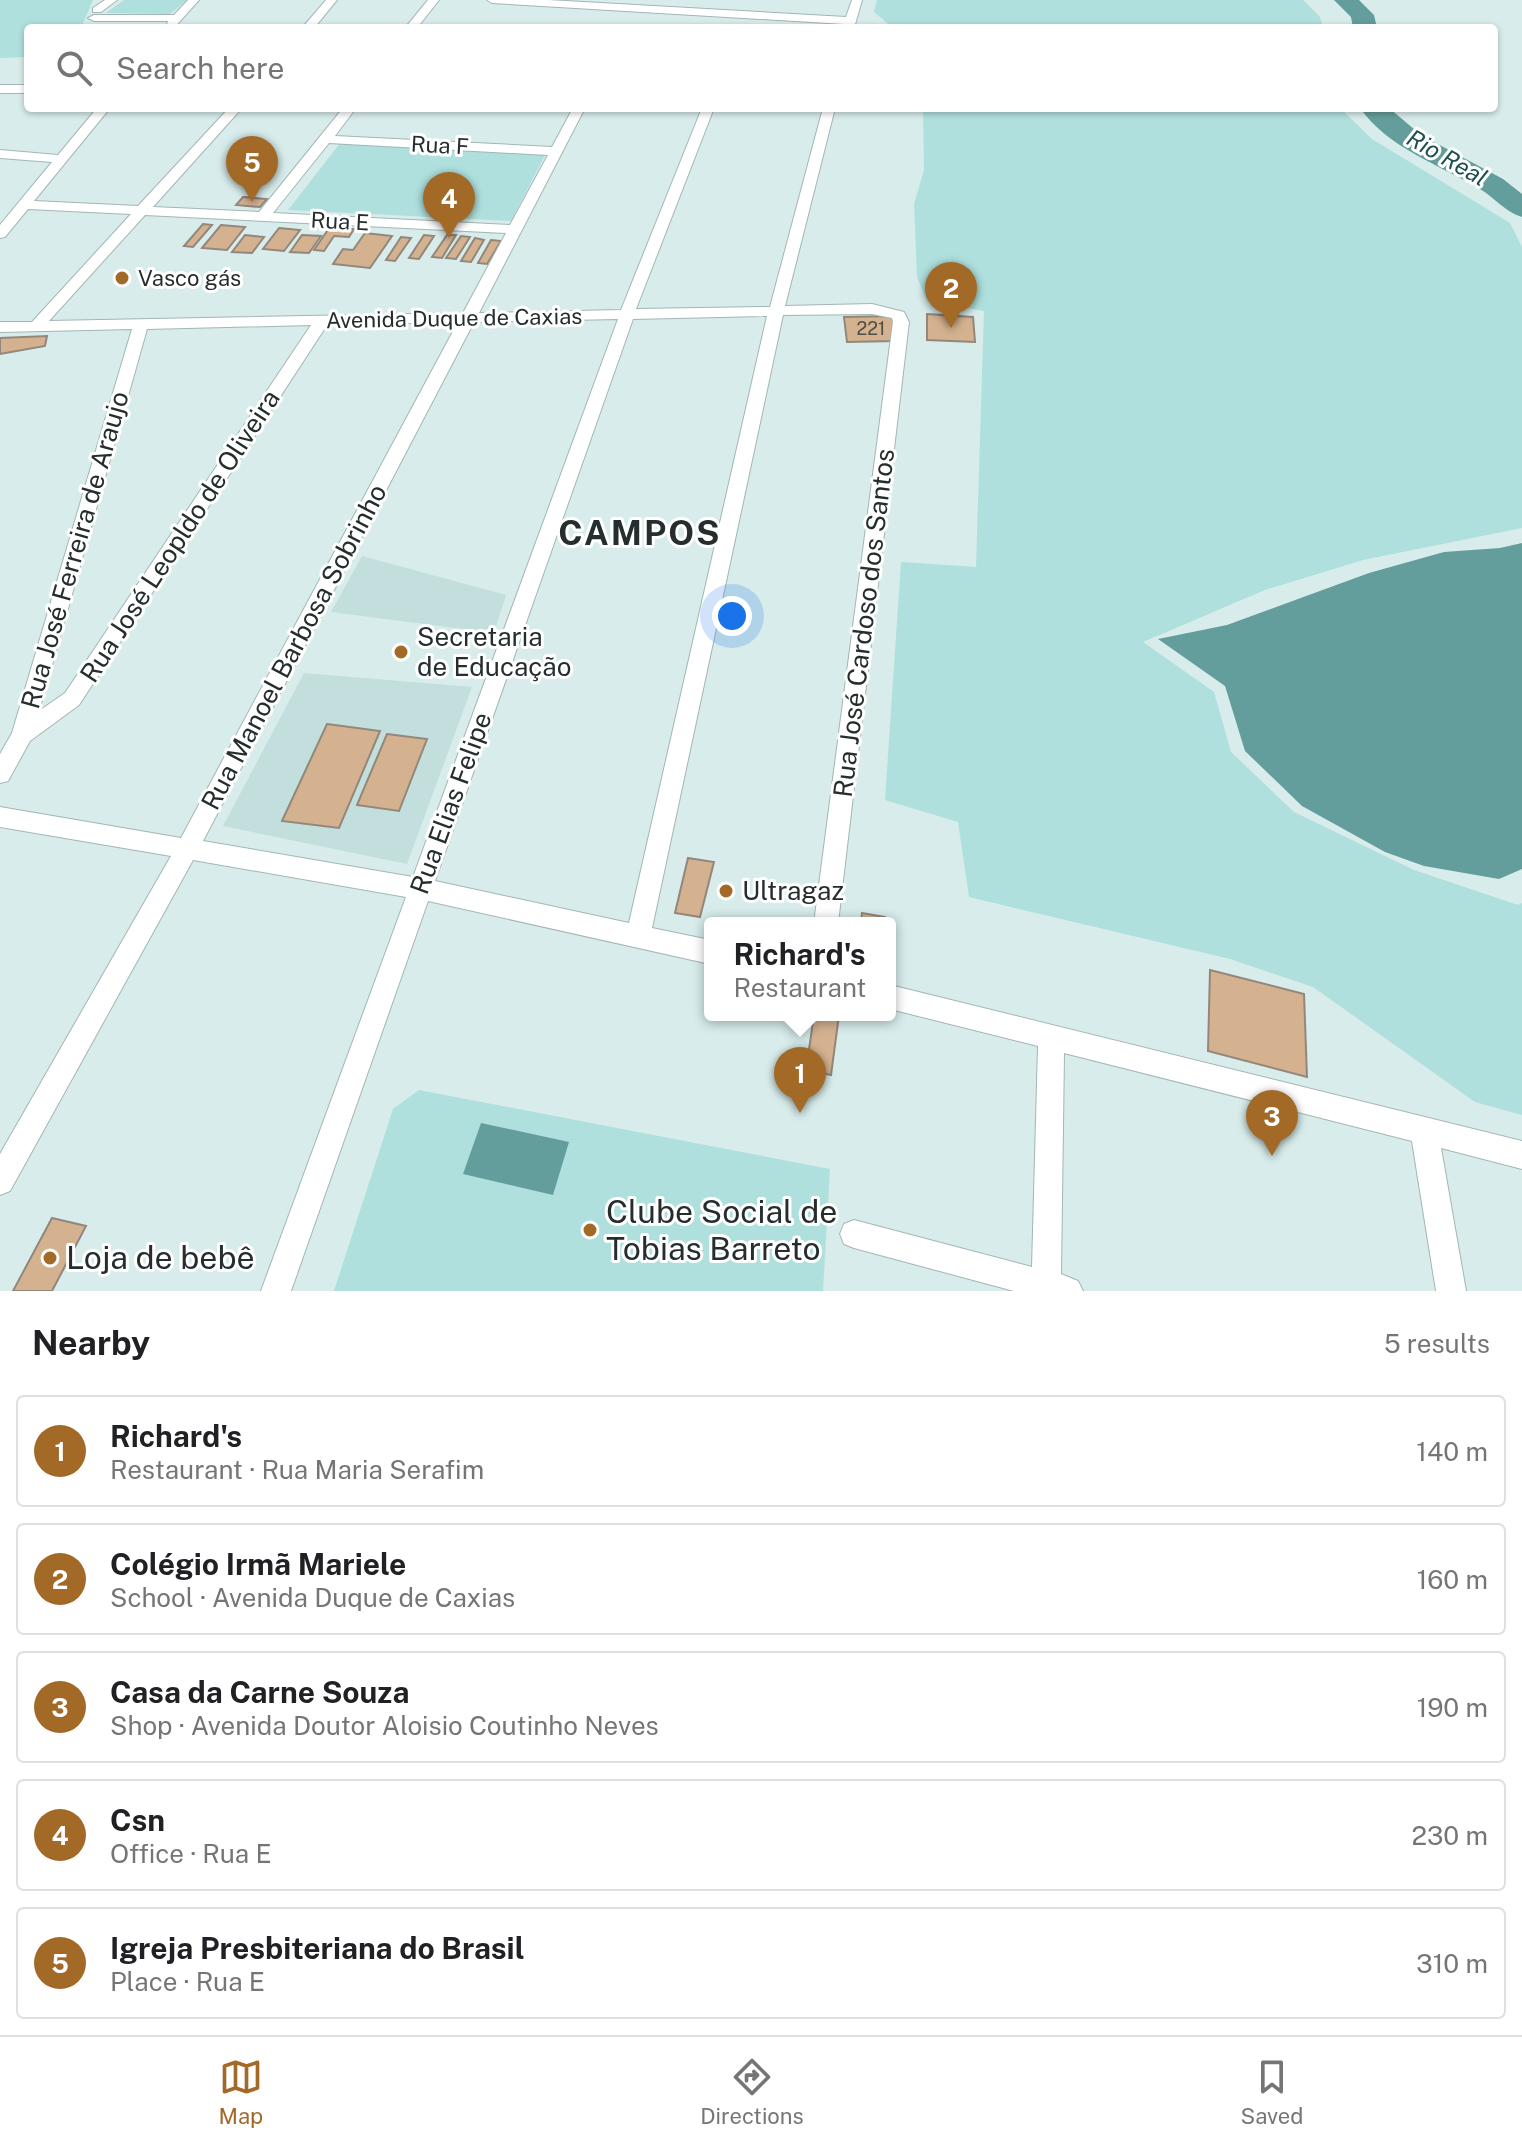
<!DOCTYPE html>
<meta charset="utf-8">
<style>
body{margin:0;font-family:"Public Sans",sans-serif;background:#f2f2f2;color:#202124}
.you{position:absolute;left:732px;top:616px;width:28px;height:28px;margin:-20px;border:6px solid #fff;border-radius:50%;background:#1a73e8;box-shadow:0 0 0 12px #1a73e833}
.badge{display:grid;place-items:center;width:52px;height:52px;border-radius:50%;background:#a26927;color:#fff;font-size:26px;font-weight:700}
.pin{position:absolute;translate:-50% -66px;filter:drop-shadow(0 2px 4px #0008)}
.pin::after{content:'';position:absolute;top:42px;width:28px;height:24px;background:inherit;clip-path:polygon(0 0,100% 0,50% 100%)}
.popup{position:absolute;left:704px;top:917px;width:192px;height:104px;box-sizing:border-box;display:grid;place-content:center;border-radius:8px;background:#fff;filter:drop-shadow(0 2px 6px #0005);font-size:26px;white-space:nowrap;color:#757577}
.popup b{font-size:30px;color:#202124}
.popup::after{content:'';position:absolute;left:50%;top:100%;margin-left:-16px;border:16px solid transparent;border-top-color:#fff}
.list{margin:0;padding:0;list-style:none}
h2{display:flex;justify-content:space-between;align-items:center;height:104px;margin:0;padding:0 32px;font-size:34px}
h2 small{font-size:26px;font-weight:400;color:#757577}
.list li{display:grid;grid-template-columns:52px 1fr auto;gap:24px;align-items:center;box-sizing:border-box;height:112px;margin:0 16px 16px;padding:0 16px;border:2px solid #e0e0e0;border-radius:8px}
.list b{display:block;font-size:30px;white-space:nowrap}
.list p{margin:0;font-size:26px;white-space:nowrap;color:#757577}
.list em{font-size:26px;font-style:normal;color:#757577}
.icon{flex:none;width:44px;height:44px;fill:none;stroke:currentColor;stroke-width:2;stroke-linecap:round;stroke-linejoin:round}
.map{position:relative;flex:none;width:1522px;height:1291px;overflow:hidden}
.search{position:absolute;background:#fff;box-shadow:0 2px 6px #0004;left:24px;right:24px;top:24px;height:88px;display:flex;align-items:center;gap:20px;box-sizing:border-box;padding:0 28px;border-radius:8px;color:#757577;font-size:30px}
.sheet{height:744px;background:#fff}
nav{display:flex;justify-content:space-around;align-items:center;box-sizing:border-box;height:112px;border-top:2px solid #e0e0e0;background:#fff;font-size:22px;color:#757577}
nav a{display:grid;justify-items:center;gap:4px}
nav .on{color:#a26927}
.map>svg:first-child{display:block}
.built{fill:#c2dfdd}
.green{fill:#afe0dd}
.water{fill:#649e9c}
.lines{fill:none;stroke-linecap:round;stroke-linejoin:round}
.river{fill:#649e9c;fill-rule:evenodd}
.building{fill:#d4b290;stroke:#93877c;stroke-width:2}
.minor-casing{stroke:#a2b6b5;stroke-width:2}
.minor{fill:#fff;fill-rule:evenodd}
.poi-dot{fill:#a26927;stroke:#fff;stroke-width:3}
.labels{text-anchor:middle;stroke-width:6;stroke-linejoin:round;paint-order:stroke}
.far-number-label{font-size:18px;fill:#514e46}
.far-street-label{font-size:22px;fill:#252d2d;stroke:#fff}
.far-poi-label{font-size:22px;fill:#252d2d;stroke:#fff;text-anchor:start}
.far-water-label{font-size:24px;font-style:italic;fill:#1d5150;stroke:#fff}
.street-label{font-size:26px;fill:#252d2d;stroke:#fff}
.poi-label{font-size:26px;fill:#252d2d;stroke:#fff;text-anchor:start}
.near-poi-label{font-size:32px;fill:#252d2d;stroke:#fff;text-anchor:start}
.district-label{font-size:34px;font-weight:bold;letter-spacing:2px;fill:#252d2d;stroke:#fff}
</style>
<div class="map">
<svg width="1522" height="1291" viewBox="0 0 1522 1291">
<rect width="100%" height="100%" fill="#d7eceb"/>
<g class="built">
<polygon points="362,556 506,595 494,633 331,612"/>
<polygon points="304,673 472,687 407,864 223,826"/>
</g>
<g class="green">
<polygon points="0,0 93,0 81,28 28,28 28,57 0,58"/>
<polygon points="124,0 187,0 170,14 106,13"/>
<polygon points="877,0 1303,0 1320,17 1323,28 893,28 874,12"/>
<polygon points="923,108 1340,108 1372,139 1510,223 1522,247 1522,528 1363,560 1265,590 1143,642 1214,692 1231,752 1294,812 1414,870 1518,905 1522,903 1522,1115 1475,1102 1313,987 1230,959 969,897 958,822 885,800 901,562 976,567 984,311 927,301 917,277 914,204 924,170"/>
<polygon points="341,142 545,155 511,221 288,210"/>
<polygon points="419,1090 830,1169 823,1291 334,1291 393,1109"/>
</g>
<g class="water">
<polygon points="1522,543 1522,869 1499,879 1424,866 1385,852 1302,806 1245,751 1225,686 1158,639 1227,625 1369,573 1444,552 1500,548"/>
<polygon points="481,1123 569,1142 553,1195 463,1174"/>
</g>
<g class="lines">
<g class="river">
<polygon points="1334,0 1359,0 1374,15 1377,28 1353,28 1351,17"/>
<path d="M 1360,108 L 1389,108 L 1421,135 L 1503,179 L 1522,194 L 1522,217 C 1505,212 1495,198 1480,189 C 1440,165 1388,148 1360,108 Z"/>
</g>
</g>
<g class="building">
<polygon points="243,197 267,199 260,207 236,205"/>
<polygon points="203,224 212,225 193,247 184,246"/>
<polygon points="221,225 245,227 227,250 202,248"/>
<polygon points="330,227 354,229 349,237 334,236 324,251 314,250"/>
<polygon points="279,228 300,230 284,251 263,249"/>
<polygon points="365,233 392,236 370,268 333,264 343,249 353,250"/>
<polygon points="245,235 264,237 252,253 232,252"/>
<polygon points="302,235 321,236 309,253 290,252"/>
<polygon points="424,235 434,236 419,259 409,258"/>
<polygon points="447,235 456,235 442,258 432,257"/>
<polygon points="461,236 470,237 456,259 446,258"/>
<polygon points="401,237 411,238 395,261 386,260"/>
<polygon points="475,238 484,240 471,262 461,261"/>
<polygon points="491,240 501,241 487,264 478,263"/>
<polygon points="927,314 973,317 975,342 927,340"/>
<polygon points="898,316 896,341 847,342 844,317"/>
<polygon points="47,336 45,346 0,354 0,338"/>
<polygon points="327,724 380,731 339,828 282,821"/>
<polygon points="387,734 427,739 399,811 357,805"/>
<polygon points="688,858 714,862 700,917 675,913"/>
<polygon points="862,913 885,917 884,923 861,923"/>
<polygon points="1210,970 1304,994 1307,1077 1208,1051"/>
<polygon points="814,1015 839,1015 831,1075 806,1070"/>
<polygon points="52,1218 86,1226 52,1291 13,1291"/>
</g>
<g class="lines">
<defs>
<g id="minor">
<polygon points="105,0 117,0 101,12 93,12 93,8"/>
<polygon points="188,0 199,0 174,28 166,28 168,21 94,21 88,18 94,15 174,15"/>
<polygon points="326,0 337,0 314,28 302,28"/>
<polygon points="428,0 439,0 417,28 405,28"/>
<polygon points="487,0 548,0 846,17 852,0 862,0 854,28 842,28 844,24 492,3"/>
<rect x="0" y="85" width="28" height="8"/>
<path d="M 97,108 L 110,108 L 34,201 L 138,206 L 229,108 L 242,108 L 153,207 L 259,212 L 343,108 L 356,108 L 335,136 L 552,147 L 573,108 L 585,108 L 479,313 L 621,310 L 702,108 L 714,108 L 636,309 L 770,307 L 823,108 L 835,108 L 785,306 L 872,304 L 904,312 L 909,322 L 838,923 L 814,923 L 893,322 L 892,318 L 872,314 L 783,315 L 652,928 L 710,940 L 710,964 L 428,901 L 291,1291 L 261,1291 L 406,897 L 193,860 L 10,1191 L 0,1195 L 0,1154 L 171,856 L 0,827 L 0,807 L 181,838 L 458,322 L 327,325 L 79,705 L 30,741 L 8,781 L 0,783 L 0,754 L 12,733 L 132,329 L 0,332 L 0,322 L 32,322 L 131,214 L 28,209 L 5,237 L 0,238 L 0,225 L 52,162 L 0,158 L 0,150 L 58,155 ZM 329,143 L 548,155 L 510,225 L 273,213 ZM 145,215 L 506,233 L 463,313 L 49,321 ZM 767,316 L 629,923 L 435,881 L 633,319 ZM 618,319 L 413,877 L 203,841 L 474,322 ZM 311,325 L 65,693 L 39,711 L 147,329 Z"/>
<polygon points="890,985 1522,1141 1522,1169 1441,1148 1466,1291 1436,1291 1412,1141 1064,1053 1061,1274 1078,1281 1083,1291 1014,1291 854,1248 844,1244 840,1234 844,1224 854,1220 1032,1267 1038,1046 890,1009"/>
</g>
</defs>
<use href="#minor" class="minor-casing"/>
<use href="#minor" class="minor"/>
</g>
<g class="poi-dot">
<circle cx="122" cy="278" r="8"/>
<circle cx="401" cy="652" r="8"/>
<circle cx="726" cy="891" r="8"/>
<circle cx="590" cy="1230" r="8"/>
<circle cx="50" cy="1258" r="8"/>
</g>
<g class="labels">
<g class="far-number-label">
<text x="871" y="335">221</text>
</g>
<g class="far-street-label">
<text transform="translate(440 145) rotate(3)" y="8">Rua F</text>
<text transform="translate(340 221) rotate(3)" y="8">Rua E</text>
<text transform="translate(454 318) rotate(-1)" y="8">Avenida Duque de Caxias</text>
</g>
<g class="far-poi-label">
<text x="138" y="286">Vasco gás</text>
</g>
<g class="far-water-label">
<text transform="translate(1447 158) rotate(30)" y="8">Rio Real</text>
</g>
<g class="street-label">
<text transform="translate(180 536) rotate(-57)" y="9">Rua José Leopldo de Oliveira</text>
<text transform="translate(75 550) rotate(-74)" y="9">Rua José Ferreira de Araujo</text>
<text transform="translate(864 623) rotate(-83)" y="9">Rua José Cardoso dos Santos</text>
<text transform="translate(294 647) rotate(-62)" y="9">Rua Manoel Barbosa Sobrinho</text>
<text transform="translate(451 803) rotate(-70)" y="9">Rua Elias Felipe</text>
</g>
<g class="poi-label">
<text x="417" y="646">Secretaria<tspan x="417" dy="30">de Educação</tspan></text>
<text x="742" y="900">Ultragaz</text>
</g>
<g class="near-poi-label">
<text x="606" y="1223">Clube Social de<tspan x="606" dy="37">Tobias Barreto</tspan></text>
<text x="66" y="1269">Loja de bebê</text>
</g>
<g class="district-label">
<text x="640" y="545">CAMPOS</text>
</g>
</g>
</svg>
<div class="you"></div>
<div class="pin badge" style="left:800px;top:1113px">1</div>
<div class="popup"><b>Richard's</b>Restaurant</div>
<div class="pin badge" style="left:951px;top:328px">2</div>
<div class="pin badge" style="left:1272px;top:1156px">3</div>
<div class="pin badge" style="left:449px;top:238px">4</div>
<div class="pin badge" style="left:252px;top:202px">5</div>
<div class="search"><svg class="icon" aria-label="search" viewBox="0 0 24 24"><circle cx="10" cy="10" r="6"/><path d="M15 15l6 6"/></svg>Search here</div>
</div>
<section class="sheet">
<h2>Nearby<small>5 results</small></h2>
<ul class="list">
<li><span class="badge">1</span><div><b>Richard's</b><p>Restaurant · Rua Maria Serafim</p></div><em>140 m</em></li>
<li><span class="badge">2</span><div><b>Colégio Irmã Mariele</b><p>School · Avenida Duque de Caxias</p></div><em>160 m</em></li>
<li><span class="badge">3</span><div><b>Casa da Carne Souza</b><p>Shop · Avenida Doutor Aloisio Coutinho Neves</p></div><em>190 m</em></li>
<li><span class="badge">4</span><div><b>Csn</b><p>Office · Rua E</p></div><em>230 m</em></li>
<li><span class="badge">5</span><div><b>Igreja Presbiteriana do Brasil</b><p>Place · Rua E</p></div><em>310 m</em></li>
</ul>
</section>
<nav>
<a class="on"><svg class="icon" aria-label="map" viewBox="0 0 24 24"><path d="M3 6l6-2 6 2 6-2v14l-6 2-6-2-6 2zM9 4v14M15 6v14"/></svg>Map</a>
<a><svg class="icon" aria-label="directions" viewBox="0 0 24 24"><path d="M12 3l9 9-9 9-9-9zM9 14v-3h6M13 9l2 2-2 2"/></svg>Directions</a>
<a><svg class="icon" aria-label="saved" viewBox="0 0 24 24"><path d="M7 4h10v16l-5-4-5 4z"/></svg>Saved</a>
</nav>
